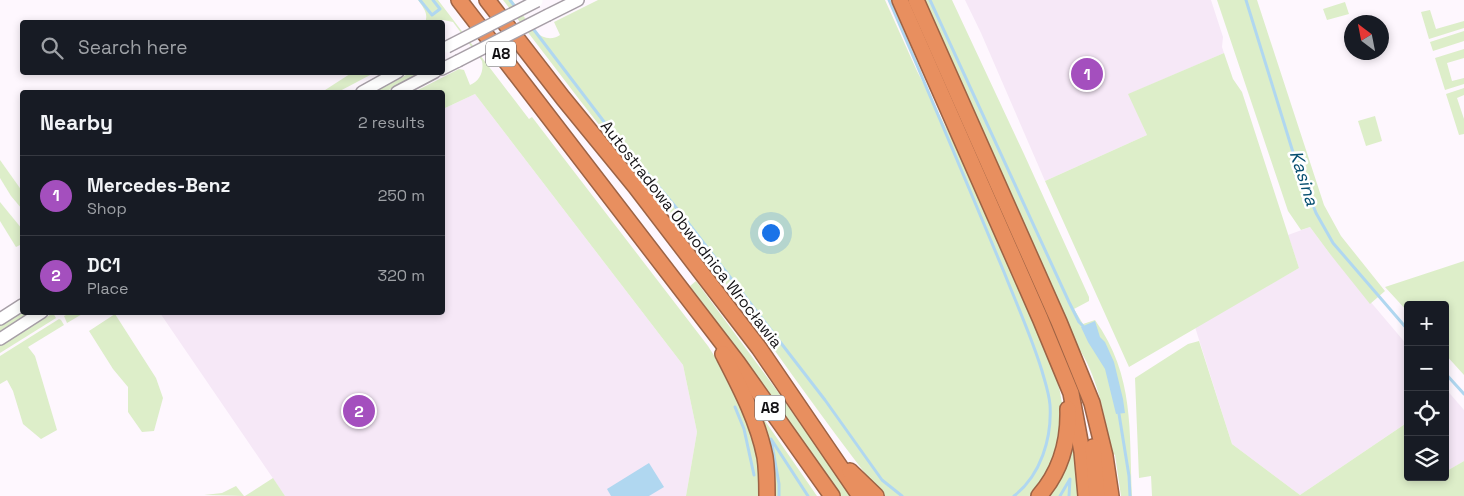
<!DOCTYPE html>
<meta charset="utf-8">
<style>
body{margin:0;font-family:"Space Grotesk",sans-serif;background:#20242c;color:#f1f3f6}
.controls{position:absolute;right:15px;bottom:15px;display:grid;overflow:hidden;border-radius:5px;box-shadow:0 2px 8px #0003}
.controls button{width:45px;height:45px;display:grid;place-items:center;padding:0;border:0;border-bottom:1px solid #363941;background:#171b24;color:#f1f3f6;font:25px sans-serif}
.compass{position:absolute;left:1344px;top:15px;width:45px;height:45px;border-radius:50%;background:#171b24;box-shadow:0 2px 8px #0003;rotate:328deg}
.you{position:absolute;left:770px;top:232px;width:18px;height:18px;margin:-12px;border:4px solid #fff;border-radius:50%;background:#1a73e8;box-shadow:0 0 0 8px #1a73e833}
.badge{display:grid;place-items:center;width:32px;height:32px;border-radius:50%;background:#a44fbe;color:#fff;font-size:16px;font-weight:700}
.pin{position:absolute;translate:-50% -50%;border:2px solid #fff;box-shadow:0 1px 5px #0006}
.list{margin:0;padding:0;list-style:none}
h2{display:flex;justify-content:space-between;align-items:center;height:65px;margin:0;padding:0 20px;font-size:21px}
h2 small{font-size:16px;font-weight:400;color:#9ea1a6}
.list li{display:grid;grid-template-columns:32px 1fr auto;gap:15px;align-items:center;box-sizing:border-box;height:80px;padding:0 20px;border-top:1px solid #363941}
.list b{display:block;font-size:19px;white-space:nowrap}
.list p{margin:0;font-size:16px;white-space:nowrap;color:#9ea1a6}
.list em{font-size:16px;font-style:normal;color:#9ea1a6}
.icon{flex:none;width:28px;height:28px;fill:none;stroke:currentColor;stroke-width:2;stroke-linecap:round;stroke-linejoin:round}
.map{position:relative;flex:none;width:1464px;height:496px;overflow:hidden}
.search{position:absolute;background:#171b24;box-shadow:0 2px 8px #0003;left:20px;top:20px;width:425px;height:55px;display:flex;align-items:center;gap:12px;box-sizing:border-box;padding:0 18px;border-radius:5px;color:#9ea1a6;font-size:19px}
.panel{position:absolute;background:#171b24;box-shadow:0 2px 8px #0003;left:20px;top:90px;width:425px;height:225px;border-radius:5px}
.map>svg:first-child{display:block}
.built{fill:#f6e8f7}
.green{fill:#ddeec9}
.water{fill:#b0d7f0}
.lines{fill:none;stroke-linecap:round;stroke-linejoin:round}
.stream{stroke:#b0d7f0;stroke-width:3}
.secondary-casing{stroke:#a79fa7;stroke-width:14}
.motorway-casing{stroke:#9d6345;stroke-width:18}
.secondary{stroke:#fff;stroke-width:11}
.motorway{stroke:#e88f5f;stroke-width:15}
.secondary-bridge-casing{stroke:#a79fa7;stroke-width:14;stroke-linecap:butt}
.secondary-bridge{stroke:#fff;stroke-width:11}
.labels{text-anchor:middle;stroke-width:5;stroke-linejoin:round;paint-order:stroke}
.shield{fill:#fff;stroke:#5a585a;stroke-width:1}
.shield-label{font-size:15px;font-weight:bold;fill:#131114}
.street-label{font-size:16px;fill:#131114;stroke:#fff}
.water-label{font-size:18px;font-style:italic;fill:#064f70;stroke:#fff}
</style>
<div class="map">
<svg width="1464" height="496" viewBox="0 0 1464 496">
<rect width="100%" height="100%" fill="#fef7fe"/>
<g class="built">
<polygon points="965,0 1211,0 1223,37 1222,47 1224,53 1129,94 1147,135 1045,181 981,33"/>
<polygon points="475,94 683,365 697,432 686,496 285,496 160,313 442,312 443,109"/>
<polygon points="1310,227 1330,254 1408,346 1408,422 1300,495 1232,444 1195,327 1299,268 1288,235"/>
<polygon points="1445,388 1464,410 1464,461 1445,472"/>
</g>
<g class="green">
<path d="M 418,0 L 438,0 L 529,119 L 532,117 L 708,346 L 725,373 L 752,430 L 759,462 L 761,496 L 686,496 L 697,432 L 683,365 L 475,94 L 443,109 L 442,92 L 414,92 L 459,69 L 464,70 L 470,85 C 480,81 484,71 482,61 L 453,22 L 443,20 L 425,22 C 429,14 423,7 418,0 Z"/>
<path d="M 503,0 L 512,0 L 535,32 C 543,38 551,41 560,35 L 554,22 L 598,0 L 885,0 L 917,71 L 959,153 L 1050,358 C 1055,373 1060,388 1062,403 C 1067,435 1054,474 1030,496 L 883,496 C 824,422 771,343 714,268 C 677,219 638,173 600,126 C 567,84 536,42 503,0 Z"/>
<path d="M 925,0 L 952,0 L 1024,154 L 1089,297 L 1089,301 L 1074,309 L 1083,324 L 1095,320 C 1135,376 1129,431 1132,496 L 1121,496 L 1115,455 L 1112,453 C 1105,420 1099,381 1081,352 L 1079,352 Z"/>
<polygon points="1217,0 1257,0 1324,205 1341,236 1385,291 1370,304 1330,254 1310,227 1301,230 1288,211"/>
<polygon points="1345,2 1349,14 1327,20 1323,9"/>
<polygon points="1430,10 1436,29 1464,21 1464,28 1429,39 1421,12"/>
<polygon points="1464,31 1464,41 1433,51 1430,42"/>
<polygon points="1464,49 1464,58 1447,63 1452,81 1464,78 1464,84 1445,90 1435,58"/>
<polygon points="1224,53 1233,79 1242,92 1299,268 1129,367 1045,181 1147,135 1128,94"/>
<polygon points="353,72 374,73 338,92 322,92"/>
<polygon points="410,73 422,73 385,92 374,92"/>
<polygon points="1464,88 1464,95 1457,98 1464,119 1464,134 1459,135 1446,94"/>
<polygon points="1375,116 1382,141 1366,146 1358,121"/>
<polygon points="0,160 22,191 22,209 11,196 0,178"/>
<polygon points="0,202 22,229 22,244 16,247 0,221"/>
<polygon points="1464,261 1464,375 1445,354 1445,305 1408,305 1408,312 1385,287"/>
<polygon points="696,281 778,392 851,496 841,496 777,404 690,286"/>
<polygon points="22,312 31,313 0,332 0,326"/>
<polygon points="72,312 84,312 84,313 67,323 64,316"/>
<polygon points="53,313 56,318 0,353 0,346"/>
<polygon points="115,314 156,378 163,398 154,431 142,432 128,412 128,387 113,369 89,331"/>
<polygon points="59,319 61,320 64,325 28,347 35,356 57,430 41,439 23,424 13,391 7,380 0,384 0,356"/>
<polygon points="1199,341 1232,444 1300,495 1408,422 1408,477 1445,477 1445,472 1464,461 1464,496 1152,496 1151,476 1139,478 1135,378 1188,344"/>
<polygon points="761,415 817,496 773,496 771,462"/>
<polygon points="1073,442 1075,442 1081,496 1048,496 1064,471"/>
<polygon points="273,478 285,496 245,496"/>
<polygon points="236,486 244,496 204,495 222,493"/>
</g>
<g class="water">
<polygon points="1095,321 1100,337 1105,342 1114,362 1123,399 1125,413 1116,414 1105,369 1088,342 1081,327"/>
<polygon points="649,463 664,487 649,496 611,496 607,489"/>
</g>
<g class="lines">
<g class="stream">
<polyline points="420,0 432,15 440,9 433,0"/>
<polyline points="510,0 516,8"/>
<path d="M 889,0 C 928,90 966,181 1004,272 C 1017,305 1032,338 1042,371 C 1045,382 1049,393 1050,405 C 1052,438 1041,475 1014,496"/>
<polyline points="930,0 1069,302 1079,322 1083,326"/>
<polyline points="1246,0 1296,162 1316,213 1333,243 1408,330"/>
<polyline points="531,26 605,123 679,211 825,400 882,480 902,496"/>
<polyline points="1445,373 1464,394"/>
<polyline points="735,407 744,429 754,475"/>
<polyline points="1119,414 1129,476 1130,496"/>
<polyline points="779,496 779,484 771,439 808,496"/>
<polyline points="1060,496 1070,479 1069,496"/>
</g>
<defs>
<g id="secondary">
<polyline points="548,15 578,0"/>
<polyline points="442,69 458,61"/>
<polyline points="362,92 398,72"/>
<polyline points="397,92 435,72"/>
<polyline points="0,319 22,305"/>
<polyline points="0,339 42,312"/>
</g>
<g id="motorway">
<polyline points="459,0 737,362 832,496"/>
<polyline points="487,0 563,98 635,186 759,348 860,496"/>
<polyline points="900,0 1040,318 1071,393 1082,452 1086,496"/>
<polyline points="916,0 1059,322 1092,403 1105,456 1111,496"/>
<path d="M 723,354 C 740,387 758,421 765,457 C 767,470 767,483 767,496"/>
<polyline points="1093,447 1097,496"/>
<polyline points="850,471 876,496"/>
<path d="M 1039,496 C 1061,471 1069,442 1068,409"/>
</g>
</defs>
<use href="#secondary" class="secondary-casing"/>
<use href="#motorway" class="motorway-casing"/>
<use href="#secondary" class="secondary"/>
<use href="#motorway" class="motorway"/>
<defs>
<g id="secondary-bridge">
<polyline points="447,47 537,1"/>
<polyline points="458,61 548,15"/>
</g>
</defs>
<use href="#secondary-bridge" class="secondary-bridge-casing"/>
<use href="#secondary-bridge" class="secondary-bridge"/>
</g>
<g class="labels">
<g class="shield">
<rect x="486" y="41.5" width="30" height="25" rx="4"/>
<rect x="755" y="395.5" width="30" height="25" rx="4"/>
</g>
<g class="shield-label">
<text x="501" y="59">A8</text>
<text x="770" y="413">A8</text>
</g>
<g class="street-label">
<text transform="translate(692 234) rotate(52)" y="6">Autostradowa Obwodnica Wrocławia</text>
</g>
<g class="water-label">
<text transform="translate(1304 178) rotate(72)" y="6">Kasina</text>
</g>
</g>
</svg>
<div class="controls">
<button>+</button>
<button>−</button>
<button><svg class="icon" aria-label="locate" viewBox="0 0 24 24"><circle cx="12" cy="12" r="6"/><path d="M12 2v4M12 18v4M2 12h4M18 12h4"/></svg></button>
<button><svg class="icon" aria-label="layers" viewBox="0 0 24 24"><path d="M12 4l9 5-9 5-9-5zM3 14l9 5 9-5"/></svg></button>
</div>
<svg class="compass" viewBox="-18 -18 36 36"><path d="M0-13l5 13h-10z" fill="#e53935"/><path d="M0 13l5-13h-10z" fill="#9ea1a6"/></svg>
<div class="you"></div>
<div class="pin badge" style="left:1087px;top:74px">1</div>
<div class="pin badge" style="left:359px;top:411px">2</div>
<div class="search"><svg class="icon" aria-label="search" viewBox="0 0 24 24"><circle cx="10" cy="10" r="6"/><path d="M15 15l6 6"/></svg>Search here</div>
<section class="panel">
<h2>Nearby<small>2 results</small></h2>
<ul class="list">
<li><span class="badge">1</span><div><b>Mercedes-Benz</b><p>Shop</p></div><em>250 m</em></li>
<li><span class="badge">2</span><div><b>DC1</b><p>Place</p></div><em>320 m</em></li>
</ul>
</section>
</div>
